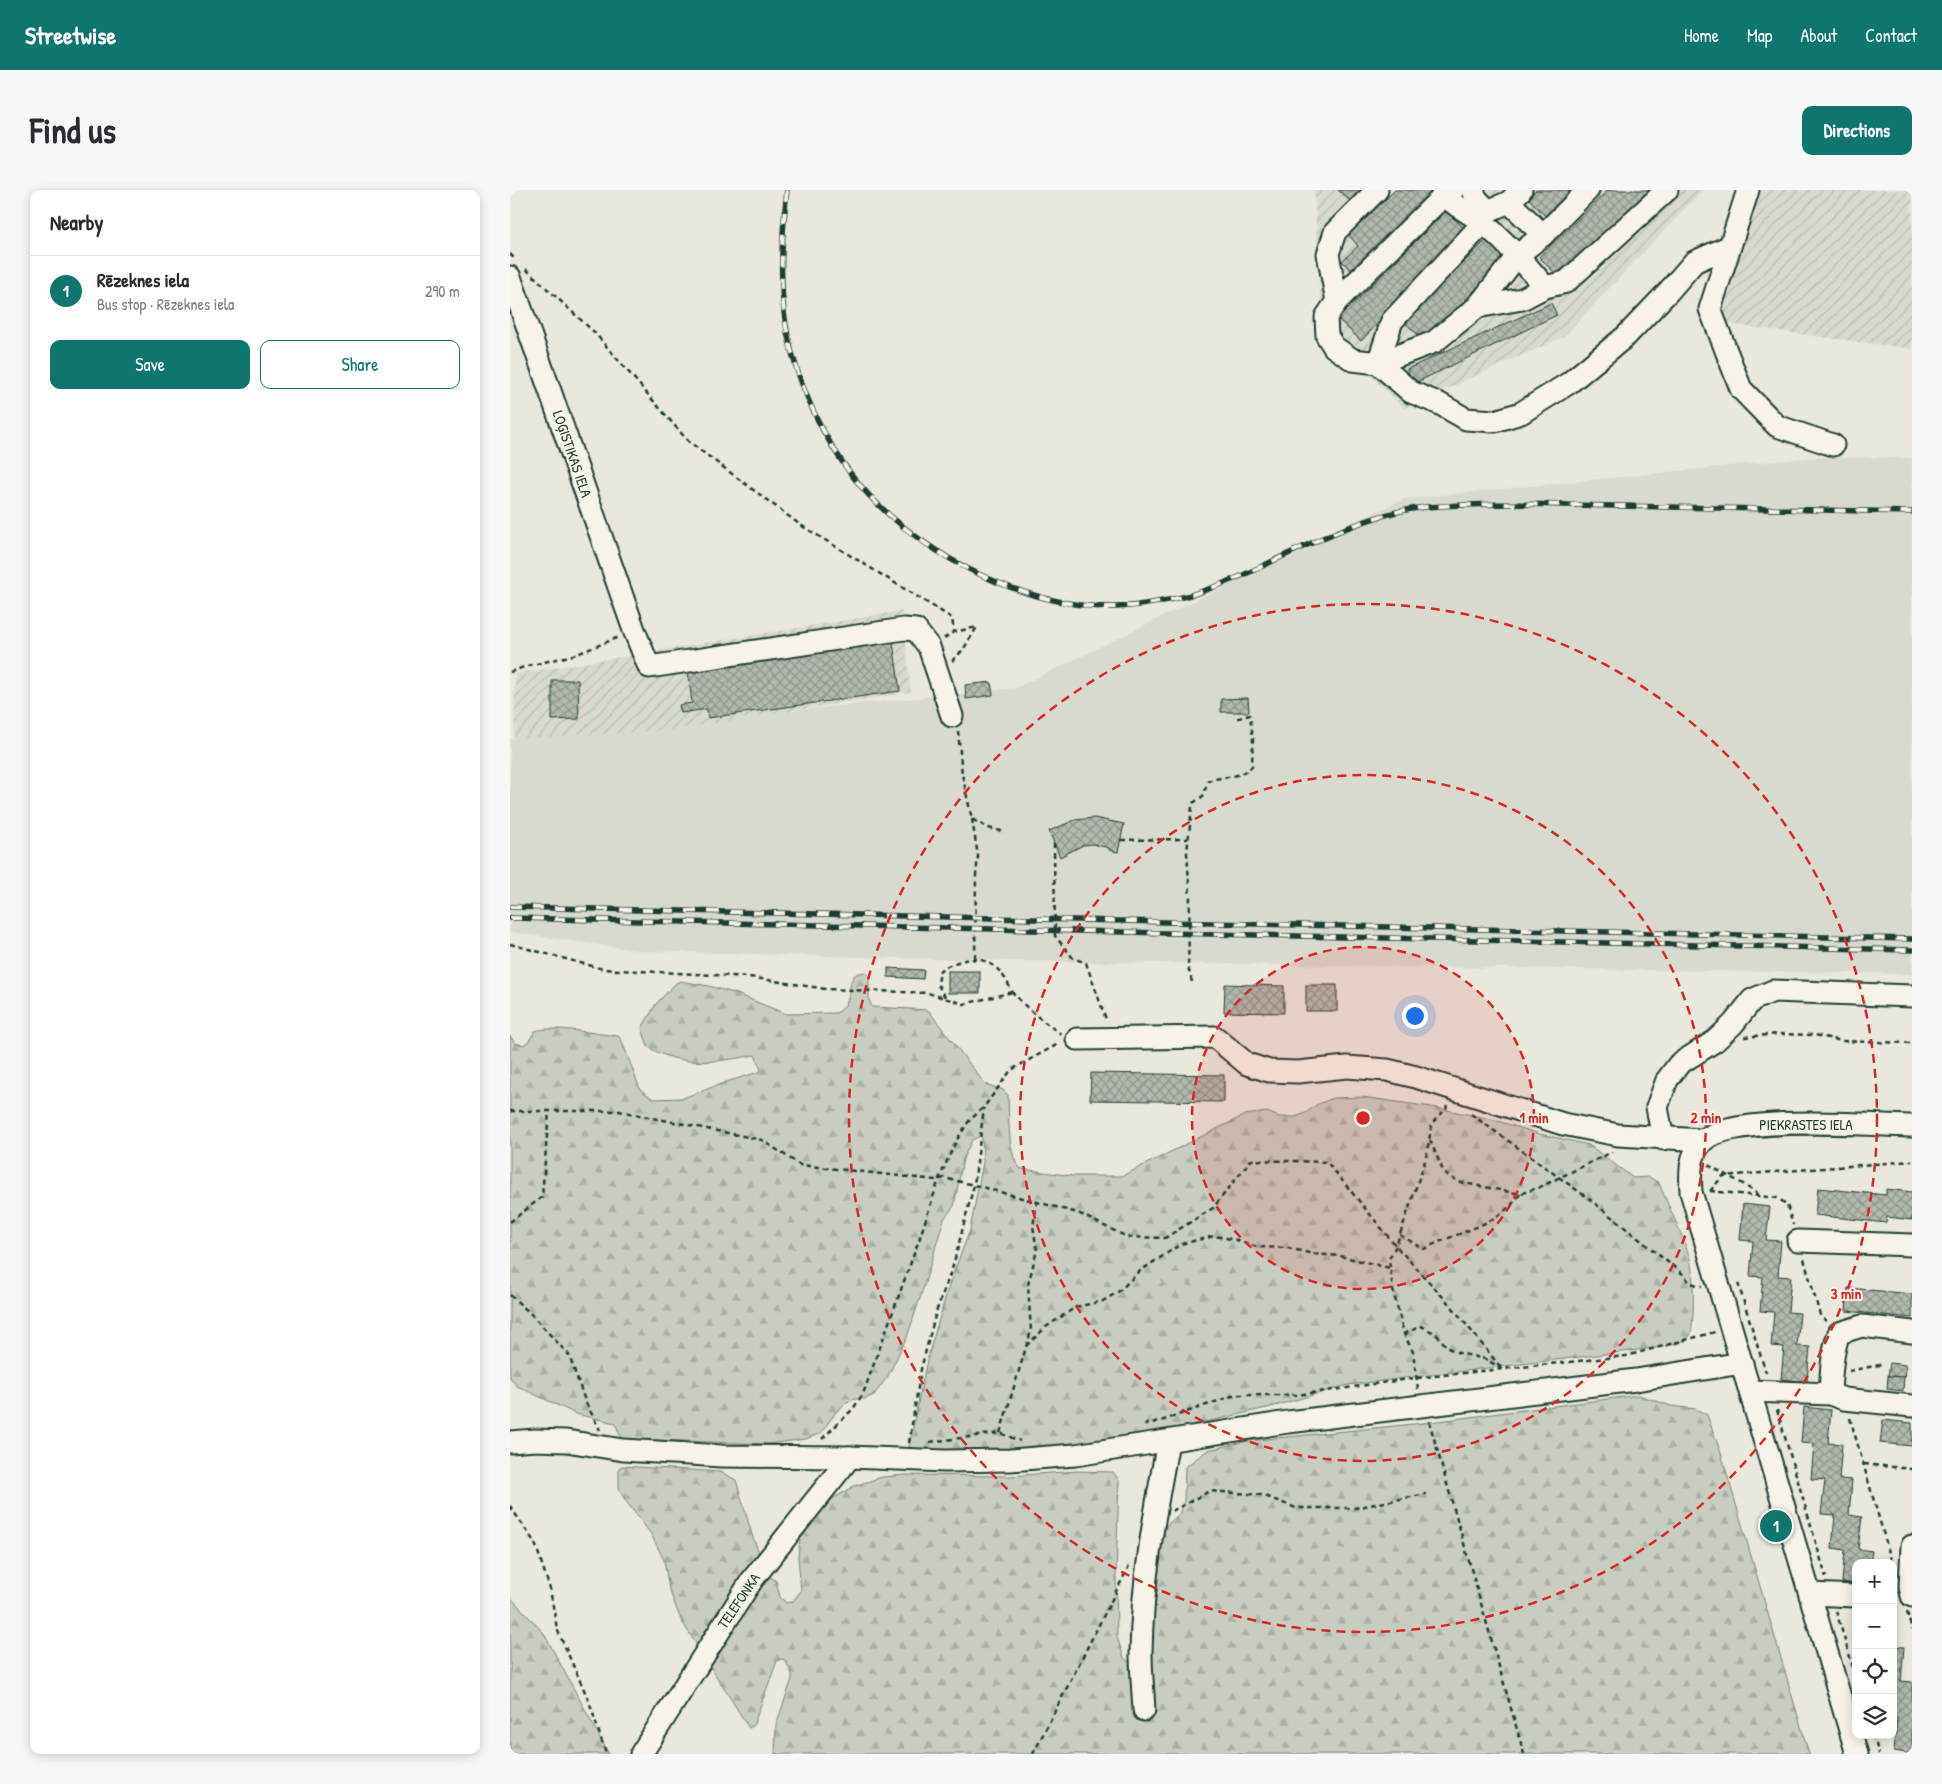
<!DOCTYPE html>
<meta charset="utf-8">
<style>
body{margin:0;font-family:"Patrick Hand",sans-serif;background:#f7f7f7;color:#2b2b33}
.controls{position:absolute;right:15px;bottom:15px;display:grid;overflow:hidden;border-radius:10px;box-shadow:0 2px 12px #0003}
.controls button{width:45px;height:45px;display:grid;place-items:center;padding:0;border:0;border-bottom:1px solid #e1e1e2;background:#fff;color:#2b2b33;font:25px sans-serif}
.you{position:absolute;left:904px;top:825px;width:18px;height:18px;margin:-12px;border:4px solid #fff;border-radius:50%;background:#1a73e8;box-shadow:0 0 0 8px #1a73e833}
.badge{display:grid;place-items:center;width:32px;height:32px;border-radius:50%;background:#0f766e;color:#fff;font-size:16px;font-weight:700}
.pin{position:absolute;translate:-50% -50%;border:2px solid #fff;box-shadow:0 1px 5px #0006}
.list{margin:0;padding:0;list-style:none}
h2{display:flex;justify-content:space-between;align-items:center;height:65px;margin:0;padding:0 20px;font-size:21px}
h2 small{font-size:16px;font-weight:400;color:#7c7c81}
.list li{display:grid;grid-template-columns:32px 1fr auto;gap:15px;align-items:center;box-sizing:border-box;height:70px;padding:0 20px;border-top:1px solid #e1e1e2}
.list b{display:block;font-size:19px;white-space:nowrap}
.list p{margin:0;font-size:16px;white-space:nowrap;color:#7c7c81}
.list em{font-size:16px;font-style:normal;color:#7c7c81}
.actions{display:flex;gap:10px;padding:15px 20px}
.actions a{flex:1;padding:11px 0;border:1px solid #0f766e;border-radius:10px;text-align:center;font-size:18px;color:#0f766e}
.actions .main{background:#0f766e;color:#fff}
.icon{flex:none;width:28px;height:28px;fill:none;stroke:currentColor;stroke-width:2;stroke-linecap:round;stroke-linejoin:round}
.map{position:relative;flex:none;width:1402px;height:1564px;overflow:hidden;border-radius:10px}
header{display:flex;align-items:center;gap:30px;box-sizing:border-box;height:70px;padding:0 25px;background:#0f766e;color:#fff}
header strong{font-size:24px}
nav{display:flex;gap:28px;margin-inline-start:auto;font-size:18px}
.intro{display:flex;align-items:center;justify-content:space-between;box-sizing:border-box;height:120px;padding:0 30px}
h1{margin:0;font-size:35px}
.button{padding:12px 22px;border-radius:10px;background:#0f766e;color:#fff;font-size:18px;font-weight:700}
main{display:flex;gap:30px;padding:0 30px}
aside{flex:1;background:#fff;border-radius:10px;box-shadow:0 2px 12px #0003}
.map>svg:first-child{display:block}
.built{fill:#d9dacf}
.industrial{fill:url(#industrial-furrows)}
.forest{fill:url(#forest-firs);stroke:#74847a}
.building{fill:url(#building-cross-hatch);stroke:#1f3d34}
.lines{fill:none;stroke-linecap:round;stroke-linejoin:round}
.minor-casing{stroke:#1f3d34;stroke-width:25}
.path{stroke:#1f3d34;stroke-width:2.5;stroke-dasharray:5 4;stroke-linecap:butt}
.minor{stroke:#f7f3e8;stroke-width:21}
.rail-casing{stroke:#1f3d34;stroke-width:5.5}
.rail{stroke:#f7f3e8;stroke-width:4;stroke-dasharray:11;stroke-linecap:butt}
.ring{fill:none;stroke:#d62828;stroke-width:2.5;stroke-dasharray:9 6}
.labels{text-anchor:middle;stroke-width:4;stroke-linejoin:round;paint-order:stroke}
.street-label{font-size:15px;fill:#1f3d34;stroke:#f7f3e8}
.centre{fill:#d62828;stroke:#f7f3e8;stroke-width:2.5}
.ring-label{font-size:15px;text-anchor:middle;font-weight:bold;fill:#d62828;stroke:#f7f3e8;stroke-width:4;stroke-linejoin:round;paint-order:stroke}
</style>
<header>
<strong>Streetwise</strong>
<nav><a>Home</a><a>Map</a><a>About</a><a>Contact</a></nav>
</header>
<div class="intro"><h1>Find us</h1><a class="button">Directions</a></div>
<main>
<aside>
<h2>Nearby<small></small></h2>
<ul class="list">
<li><span class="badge">1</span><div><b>Rēzeknes iela</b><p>Bus stop · Rēzeknes iela</p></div><em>290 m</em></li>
</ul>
<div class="actions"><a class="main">Save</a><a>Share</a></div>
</aside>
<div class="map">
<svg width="1402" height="1564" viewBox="0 0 1402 1564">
<defs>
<pattern id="industrial-furrows" width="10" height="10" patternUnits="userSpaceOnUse" patternTransform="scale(1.25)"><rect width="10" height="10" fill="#d9dacf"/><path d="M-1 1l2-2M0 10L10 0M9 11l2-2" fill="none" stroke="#babcb2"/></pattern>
<pattern id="forest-firs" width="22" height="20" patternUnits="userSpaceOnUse" patternTransform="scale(1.25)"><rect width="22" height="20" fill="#c8ccc1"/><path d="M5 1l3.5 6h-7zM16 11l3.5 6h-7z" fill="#abb0a6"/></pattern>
<pattern id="building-cross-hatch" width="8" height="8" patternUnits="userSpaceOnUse" patternTransform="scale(1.25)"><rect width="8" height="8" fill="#b2b8ae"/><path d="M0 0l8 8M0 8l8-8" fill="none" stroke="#90978e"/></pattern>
</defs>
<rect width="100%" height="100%" fill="#eae8dd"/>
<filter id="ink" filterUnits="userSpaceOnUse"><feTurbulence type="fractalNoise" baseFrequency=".02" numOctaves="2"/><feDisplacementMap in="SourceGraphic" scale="10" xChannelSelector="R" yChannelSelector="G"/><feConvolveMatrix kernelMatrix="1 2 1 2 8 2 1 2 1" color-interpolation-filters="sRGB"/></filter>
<g filter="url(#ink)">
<polygon class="built" points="1305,267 1402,268 1402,784 499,771 130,761 0,742 0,549 506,498 893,309"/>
<g class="industrial">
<polygon points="804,0 1193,0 1053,147 894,218 812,138"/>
<polygon points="1252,0 1402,0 1402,159 1209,133 1246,5"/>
<polygon points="392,421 401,502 160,540 4,549 5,484"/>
</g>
<g class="forest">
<path d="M 355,782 L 359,785 L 359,810 L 362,817 L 418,820 L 475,894 L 493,900 L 498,905 C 499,922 497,971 512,979 L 563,986 L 612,986 L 735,925 L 757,922 L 769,927 L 785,927 L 796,923 L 806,915 L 823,908 L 852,907 L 922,917 L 981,929 L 1030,944 L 1079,955 L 1123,988 L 1139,987 L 1149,993 C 1158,1016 1173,1045 1180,1069 C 1184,1085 1185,1130 1180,1146 L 1170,1153 L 1153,1157 L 838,1195 L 761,1217 L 656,1241 L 564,1254 L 499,1259 L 408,1261 L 401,1259 L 399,1256 L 417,1170 L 440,1092 L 460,1040 L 473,972 L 472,948 L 470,946 L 462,950 L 453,969 L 444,1016 L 434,1029 L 413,1099 L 397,1147 L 378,1186 L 364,1205 L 354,1209 L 345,1209 L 337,1212 L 326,1222 L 311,1243 L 296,1249 L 258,1254 L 114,1249 L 110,1245 L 105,1233 L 66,1224 L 7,1196 L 0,1187 L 0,846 L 5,853 L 13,855 L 19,851 L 25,841 C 43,835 87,844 108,846 L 111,849 L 130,899 L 143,909 L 173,908 L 216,892 L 249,882 L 251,880 L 245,865 C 208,872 172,878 138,857 L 132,838 L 146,814 L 166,793 L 170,791 L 199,796 L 227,804 L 276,824 L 326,823 C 344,814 336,797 344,786 C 346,783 351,783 355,782 Z"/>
<polygon points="1129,1205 1161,1216 1186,1219 1197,1225 1211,1263 1299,1564 265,1564 266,1535 282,1489 282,1484 275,1470 271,1469 267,1471 243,1536 239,1538 171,1430 159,1399 154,1370 141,1344 115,1310 109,1299 109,1278 111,1276 211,1282 226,1290 243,1348 258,1385 266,1391 270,1407 276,1413 282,1412 291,1401 288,1367 291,1341 306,1319 344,1296 372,1287 395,1285 500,1286 567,1281 603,1282 609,1290 606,1386 607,1447 614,1468 625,1477 647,1365 656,1336 669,1324 674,1311 675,1277 698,1260 738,1251 913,1233"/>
<polygon points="0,1407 33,1442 99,1564 0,1564"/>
</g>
<g class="building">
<polygon points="828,0 855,0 842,13"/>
<polygon points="885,0 918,0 923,5 844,83 832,71 848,56 839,45"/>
<polygon points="1026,0 1068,0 1038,29 1018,8"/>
<polygon points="1098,0 1140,0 1050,88 1029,67"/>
<polygon points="936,21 958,42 851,151 828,129"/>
<polygon points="977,49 996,68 915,151 894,132"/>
<polygon points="1041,113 1047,125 903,194 897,179"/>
<polygon points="383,452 390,501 198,528 197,519 171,523 169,515 182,513 178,480"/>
<polygon points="42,490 68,490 69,529 42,530"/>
<polygon points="481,492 483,505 456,509 455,495"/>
<polygon points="738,508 739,522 711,522 711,509"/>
<polygon points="584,628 614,634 608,662 599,660 599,658 583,654 573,655 550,667 539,641 565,630"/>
<polygon points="378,778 414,780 413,789 378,787"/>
<rect x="438" y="781" width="32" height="22"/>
<polygon points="715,794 774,796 774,823 714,822"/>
<rect x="796" y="795" width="31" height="26"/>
<polygon points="581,883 714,885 714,912 580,910"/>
<polygon points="1308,998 1376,1005 1376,999 1402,1002 1402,1030 1377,1027 1376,1033 1305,1025"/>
<polygon points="1233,1014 1260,1017 1256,1050 1271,1051 1268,1086 1281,1087 1278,1122 1290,1123 1287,1156 1300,1157 1297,1192 1271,1189 1274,1157 1261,1156 1264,1122 1250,1121 1253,1087 1240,1086 1243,1051 1230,1050"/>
<polygon points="1338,1098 1402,1104 1402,1128 1336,1121"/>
<polygon points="1380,1173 1396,1175 1394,1187 1378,1186"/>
<polygon points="1378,1186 1394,1187 1393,1201 1377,1199"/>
<polygon points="1294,1217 1321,1220 1318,1253 1332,1254 1329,1289 1342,1290 1339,1325 1352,1327 1348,1359 1362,1361 1360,1373 1346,1373 1346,1394 1332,1392 1335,1360 1322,1358 1325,1325 1311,1324 1315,1290 1301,1289 1304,1254 1291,1253"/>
<polygon points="1373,1230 1402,1233 1402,1256 1370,1253"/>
<polygon points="1383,1456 1394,1457 1391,1491 1402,1492 1402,1564 1384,1561 1387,1528 1383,1528"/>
</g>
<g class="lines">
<defs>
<g id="minor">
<path d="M 932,0 C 941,16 961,23 975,34 C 997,54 1016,74 1035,97"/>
<polyline points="943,0 924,15 827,111 816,127 817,146 824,157 843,170 868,173 901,202 930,214 956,229 985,231 1011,223 1059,193 1116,146 1158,102 1184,72 1220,56"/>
<polyline points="963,0 966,8 978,21"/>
<polyline points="1238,0 1200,119 1231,199 1267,236 1323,255"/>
<polyline points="999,12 1033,45"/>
<polyline points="0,87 124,440 139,477 394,439 406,440 419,457 442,526"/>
<polyline points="827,111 818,64 825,42 867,0"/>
<polyline points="967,117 1008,65 1033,45 1078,0"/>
<polyline points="868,173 924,152 967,117 1012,109 1035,97 1056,92 1157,0"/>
<polyline points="868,173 882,131 973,33 978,21 999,12 1011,0"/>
<polyline points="567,849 705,847 737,874 759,881 788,882 837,877 877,880 906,887 1053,934 1108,945 1193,950"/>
<polyline points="1153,949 1147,917 1157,890 1169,874 1205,851 1223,834 1242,810 1263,801 1402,806"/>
<polyline points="1288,1051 1402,1055"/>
<polyline points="1240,1201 1320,1204 1334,1209 1402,1216"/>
<path d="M 1320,1204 C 1321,1184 1322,1162 1329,1143 L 1352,1136 L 1402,1142"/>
<polyline points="0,1252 25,1250 56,1251 113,1260 212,1266 340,1267 435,1271 500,1270 565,1265 778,1232 1126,1190 1232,1173"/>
<polyline points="1402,1356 1400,1397 1402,1406"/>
<polyline points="1300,1404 1346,1406"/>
<path d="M 634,1520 C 633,1501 631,1482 631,1463 C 632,1392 645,1321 658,1252"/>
<polyline points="131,1564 242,1390 340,1267"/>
<path d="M 1347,1564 L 1181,1002 C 1180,984 1179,966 1192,952 C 1216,924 1362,935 1402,936"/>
</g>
</defs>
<use href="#minor" class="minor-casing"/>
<g class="path">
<polyline points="0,64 6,70"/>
<polyline points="16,79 84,142 178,251 289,334 442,428 444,442 433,449"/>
<polyline points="442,471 453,460 467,437 444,442"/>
<polyline points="0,482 14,477 67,464 109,447"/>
<polyline points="448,541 452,584 462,629 478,638 496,642"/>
<polyline points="462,629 468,666 466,685 465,769"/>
<polyline points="611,650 678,649"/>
<polyline points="544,653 545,746 563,768 576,773 597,832"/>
<polyline points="0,754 93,779 239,787 316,799 418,803 454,814 503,802"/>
<path d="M 682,792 L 678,777 L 680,708 L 677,662 L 682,617 L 683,613 L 693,606 L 698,591 C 712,586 734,588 742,576 L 743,549 L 740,525 L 725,529"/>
<path d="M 435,807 L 428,795 L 430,780 C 453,767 477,762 494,787 C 498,792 500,799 504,804 C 518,820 534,832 551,844"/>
<polyline points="1234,847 1269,844 1305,845 1332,851 1402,853"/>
<polyline points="0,921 109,921 252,950 290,975 426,990 434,988 464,995 568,1023 617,1047 655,1048 703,1018 741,970 817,972 886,1056 943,1118 992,1179"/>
<polyline points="961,924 1078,1008 1174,1085 1180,1093 1192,1096"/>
<polyline points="920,950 934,983 949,992 1010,1004 1030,997 1102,962"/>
<polyline points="1198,975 1233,994 1249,1005"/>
<polyline points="1200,1001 1268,1008 1277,1015 1283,1035"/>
<polyline points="1200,1001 1213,986 1402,971"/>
<polyline points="0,1032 32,1007 39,921"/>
<path d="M 890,1045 L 914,1059 C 946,1042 989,1036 1010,1004"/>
<polyline points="1294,1069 1310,1125 1316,1131"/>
<polyline points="1228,1093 1256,1183"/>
<polyline points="0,1105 21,1124 59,1165 75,1211 90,1240"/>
<polyline points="894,1144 911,1136 926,1144 938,1158 949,1163 975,1169 991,1178"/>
<polyline points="516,1156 536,1137 566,1117 593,1111 608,1102 630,1081 671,1054 704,1046 727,1050 747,1057 778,1058 803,1064 830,1066 880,1078"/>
<polyline points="1339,1181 1374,1174"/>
<polyline points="908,1199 903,1162 894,1144 883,1100 879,1069 886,1056 916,968 922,933 936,919 937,915"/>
<polyline points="1267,1220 1316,1387"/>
<polyline points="1340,1228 1382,1373"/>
<polyline points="919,1231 1014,1564"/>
<polyline points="634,1235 654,1230 725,1205 788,1205 906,1188 1116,1166 1205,1142"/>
<polyline points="490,1243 521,1141 518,1095 527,1060 523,1036 527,1013"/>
<polyline points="312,1249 343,1219 353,1204 409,1050 429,989 446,951 459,931 474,917 501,880 550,853"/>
<polyline points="420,1252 490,1243 510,1251"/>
<polyline points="399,1253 411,1179 426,1122 443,1076 464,995 474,918"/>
<polyline points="1354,1274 1402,1279"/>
<polyline points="0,1316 25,1353 40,1399 47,1439 79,1511 96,1564"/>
<polyline points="662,1321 700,1301 752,1305 786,1318 845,1318 916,1304"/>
<polyline points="1326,1421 1346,1487"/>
<polyline points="1397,1422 1402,1440"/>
<polyline points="1363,1545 1369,1564"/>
<polyline points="523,1564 619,1376"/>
</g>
<use href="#minor" class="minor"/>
<defs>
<g id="rail">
<path d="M 277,0 C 271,54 267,109 282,163 C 294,206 314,248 341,284 C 398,359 511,419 607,417 C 625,416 645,413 663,409 C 687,405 709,395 731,386 C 786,361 857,322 917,317 C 981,312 1046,315 1110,316 C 1207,318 1305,320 1402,322"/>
<polyline points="0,717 1402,749"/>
<polyline points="0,728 1402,760"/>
</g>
</defs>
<use href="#rail" class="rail-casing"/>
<use href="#rail" class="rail"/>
</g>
</g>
<circle cx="853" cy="928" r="171" fill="#d62828" fill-opacity=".12"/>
<g class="ring">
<circle cx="853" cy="928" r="171"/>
<circle cx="853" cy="928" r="343"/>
<circle cx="853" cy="928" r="514"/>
</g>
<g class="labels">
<g class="street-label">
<text transform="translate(62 264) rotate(71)" y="5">LOĢISTIKAS IELA</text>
<text x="1296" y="940">PIEKRASTES IELA</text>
<text transform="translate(229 1411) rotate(-56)" y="5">TELEFONKA</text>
</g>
</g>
<circle cx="853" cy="928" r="8" class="centre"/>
<g class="ring-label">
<text x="1024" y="933">1 min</text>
<text x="1196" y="933">2 min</text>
<text x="1336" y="1109">3 min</text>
</g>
</svg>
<div class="controls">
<button>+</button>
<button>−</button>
<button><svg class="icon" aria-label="locate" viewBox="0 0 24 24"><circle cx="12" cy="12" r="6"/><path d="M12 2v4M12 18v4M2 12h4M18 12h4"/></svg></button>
<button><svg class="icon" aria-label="layers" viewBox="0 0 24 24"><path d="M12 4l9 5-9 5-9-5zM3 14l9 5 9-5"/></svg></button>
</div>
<div class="you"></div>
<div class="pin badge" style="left:1266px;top:1336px">1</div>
</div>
</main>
